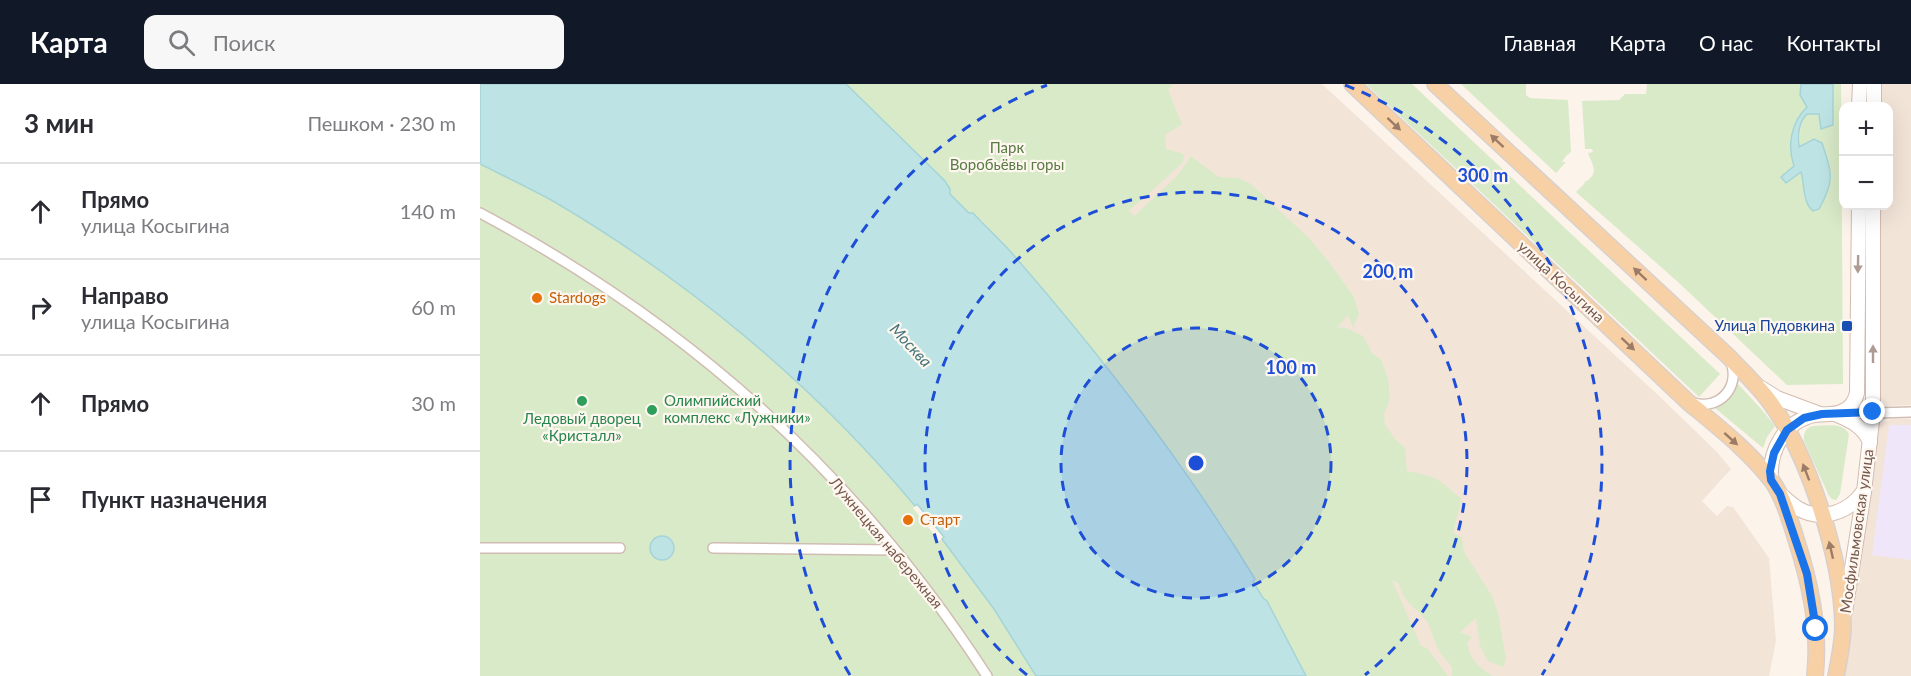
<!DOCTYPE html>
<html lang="ru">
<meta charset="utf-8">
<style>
body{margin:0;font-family:Lato,sans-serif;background:#f7f7f7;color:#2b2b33}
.controls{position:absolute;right:18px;top:18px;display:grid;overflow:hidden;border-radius:12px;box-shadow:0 6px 24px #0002}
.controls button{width:54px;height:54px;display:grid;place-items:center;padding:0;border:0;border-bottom:2px solid #e1e1e2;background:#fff;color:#2b2b33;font:30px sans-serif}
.stop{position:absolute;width:18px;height:18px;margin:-14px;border:4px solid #1a73e8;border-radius:50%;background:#fff}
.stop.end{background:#1a73e8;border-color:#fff;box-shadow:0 2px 6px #0008}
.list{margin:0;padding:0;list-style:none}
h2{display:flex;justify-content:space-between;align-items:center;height:78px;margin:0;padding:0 24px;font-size:26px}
h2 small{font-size:20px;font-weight:400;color:#7c7c81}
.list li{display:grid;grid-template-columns:39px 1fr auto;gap:18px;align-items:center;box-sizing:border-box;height:96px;padding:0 24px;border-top:2px solid #e1e1e2}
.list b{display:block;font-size:22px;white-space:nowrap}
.list p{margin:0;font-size:20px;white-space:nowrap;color:#7c7c81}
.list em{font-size:20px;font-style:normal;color:#7c7c81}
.icon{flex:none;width:33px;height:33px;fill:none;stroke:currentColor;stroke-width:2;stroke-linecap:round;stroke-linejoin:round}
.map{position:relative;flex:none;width:1431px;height:592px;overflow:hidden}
header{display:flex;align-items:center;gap:36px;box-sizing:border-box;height:84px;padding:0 30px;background:#111827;color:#fff}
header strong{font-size:28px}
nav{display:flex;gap:33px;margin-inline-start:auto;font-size:21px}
.search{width:420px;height:54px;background:#f7f7f7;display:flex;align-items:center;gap:15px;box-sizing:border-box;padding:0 21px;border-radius:12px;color:#7c7c81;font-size:22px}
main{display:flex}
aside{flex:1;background:#fff}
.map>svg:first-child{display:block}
.residential{fill:#f3e4d8}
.education{fill:#f0e6f9}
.green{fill:#d9eac8}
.water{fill:#bee3e5;stroke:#a5d4d7;stroke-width:1.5}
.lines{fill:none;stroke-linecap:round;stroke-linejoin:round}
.street-casing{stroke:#d0bcb2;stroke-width:12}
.secondary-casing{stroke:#d3bcaf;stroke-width:16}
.primary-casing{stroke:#d9d0cd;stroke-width:18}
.street{stroke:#fff;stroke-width:9}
.secondary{stroke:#fff;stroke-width:14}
.primary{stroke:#f7d1a5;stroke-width:15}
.oneway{fill:#9d7c67}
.oneway2{fill:#ad9b94}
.route{stroke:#1a73e8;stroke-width:8}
.ring{fill:none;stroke:#1d4ed8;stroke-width:3;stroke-dasharray:10 8}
.food-dot{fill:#e8710a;stroke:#fef7f0;stroke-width:2}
.transit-dot{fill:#1a4fb4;stroke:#fef7f0;stroke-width:2}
.leisure-dot{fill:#2e9e5b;stroke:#fef7f0;stroke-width:2}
.labels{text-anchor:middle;stroke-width:4.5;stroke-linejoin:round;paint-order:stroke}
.park-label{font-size:15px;fill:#5a7b45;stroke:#fef7f0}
.street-label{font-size:15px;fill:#76584d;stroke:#fef7f0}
.food-label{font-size:15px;fill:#c56008;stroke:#fef7f0;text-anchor:start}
.transit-label{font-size:15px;fill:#164399;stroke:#fef7f0;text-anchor:end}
.leisure-label{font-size:15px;fill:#27864d;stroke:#fef7f0;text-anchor:start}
.water-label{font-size:16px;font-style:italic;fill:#41767a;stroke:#fef7f0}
.centre{fill:#1d4ed8;stroke:#fef7f0;stroke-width:3}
.ring-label{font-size:18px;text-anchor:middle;font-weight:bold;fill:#1d4ed8;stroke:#fef7f0;stroke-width:4.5;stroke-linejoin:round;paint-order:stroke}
</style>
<header>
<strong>Карта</strong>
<div class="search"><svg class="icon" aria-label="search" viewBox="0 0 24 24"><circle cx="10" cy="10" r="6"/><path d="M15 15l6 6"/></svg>Поиск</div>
<nav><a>Главная</a><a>Карта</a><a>О нас</a><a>Контакты</a></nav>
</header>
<main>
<aside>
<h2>3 мин<small>Пешком · 230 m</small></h2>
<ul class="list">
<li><svg class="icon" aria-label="ahead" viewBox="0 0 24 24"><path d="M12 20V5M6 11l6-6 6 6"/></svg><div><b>Прямо</b><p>улица Косыгина</p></div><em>140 m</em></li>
<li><svg class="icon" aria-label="right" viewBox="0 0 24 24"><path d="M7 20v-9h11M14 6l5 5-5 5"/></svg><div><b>Направо</b><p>улица Косыгина</p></div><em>60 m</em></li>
<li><svg class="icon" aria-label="ahead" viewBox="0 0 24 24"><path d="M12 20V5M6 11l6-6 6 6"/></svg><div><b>Прямо</b></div><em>30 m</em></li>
<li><svg class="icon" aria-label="arrive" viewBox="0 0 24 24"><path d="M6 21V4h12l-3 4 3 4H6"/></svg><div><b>Пункт назначения</b></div></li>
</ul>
</aside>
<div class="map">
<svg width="1431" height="592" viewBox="0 0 1431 592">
<rect width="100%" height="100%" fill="#fcf3ea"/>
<g class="residential">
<polygon points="546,0 842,0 1177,310 1236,367 1251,385 1222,417 1237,432 1247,422 1253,423 1289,474 1296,557 1289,592 955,592 616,89"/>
<polygon points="1400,0 1431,0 1431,321 1407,322 1401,315 1401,122 1408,122 1408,22 1400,22"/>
<polygon points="1411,335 1431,335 1431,592 1364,592 1364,575 1398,342"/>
</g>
<polygon class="education" points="1409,341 1431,341 1431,476 1392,471"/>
<g class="green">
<path d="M 366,0 L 693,0 L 688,6 L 702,40 L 685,51 L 686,65 L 704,70 L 703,78 L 662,116 L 649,126 L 654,132 L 698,91 L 711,72 L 739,93 L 759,94 L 771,100 L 831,156 L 855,186 L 874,213 L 879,230 L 873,244 L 868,231 L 857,244 L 864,243 L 883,252 L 892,269 L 901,276 L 908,294 L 910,315 L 904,330 L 905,340 L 915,355 L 925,364 L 927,387 C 938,389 952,391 961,398 C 968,403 973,409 981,414 C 980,427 974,437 974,450 L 982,453 L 984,468 L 1012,512 L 1018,529 L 1026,575 L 1023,583 L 1008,577 L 1000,562 L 996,534 L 980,548 L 992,553 L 987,559 C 990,576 999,583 1012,592 L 972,592 L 972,583 C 966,576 959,569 956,560 C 952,551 951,542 944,534 C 933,521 923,518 919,500 L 912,496 L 941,562 L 947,564 L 968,592 L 826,592 L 787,517 L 783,514 L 773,497 L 775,495 L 744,444 L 703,384 L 619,274 L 529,167 L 502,137 L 489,129 L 470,110 L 470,105 L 464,97 Z"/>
<polygon points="886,0 932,0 1240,290 1219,313"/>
<polygon points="981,0 1046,0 1046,11 1050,14 1088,16 1091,68 1086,72 1082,78 1086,78 1076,89"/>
<path d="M 1167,0 L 1321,0 L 1320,11 L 1327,23 L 1321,29 L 1314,41 L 1321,88 L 1325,99 L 1324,113 L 1330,125 L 1319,64 L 1321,36 L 1327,30 L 1339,30 L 1353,41 L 1353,0 L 1361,0 L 1363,300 L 1307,301 L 1198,198 L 1096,108 L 1105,99 L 1103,99 C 1120,90 1113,82 1108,69 L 1113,68 L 1112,65 L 1105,65 L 1102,17 L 1139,16 L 1145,10 L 1166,10 Z"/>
<path d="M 0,80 C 24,92 49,104 73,117 C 209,197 334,301 435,422 L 433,424 L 459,457 L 462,455 L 514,525 L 556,592 L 0,592 Z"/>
<polygon points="1258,300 1282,326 1295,342 1287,353 1283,364 1235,324 1248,313"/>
<path d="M 1334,342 C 1346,342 1362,338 1369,350 L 1360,410 L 1356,416 L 1352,415 L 1349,412 L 1324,357 C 1323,349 1326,343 1334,342 Z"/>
</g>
<g class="water">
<path d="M 0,0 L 366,0 L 465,97 L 470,105 L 470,110 L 489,129 L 493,129 C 504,141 518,154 530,167 C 620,270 704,378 775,495 L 773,498 L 783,514 L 787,517 L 826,592 L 556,592 L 514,525 L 462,455 L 464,453 L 437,420 L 435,422 C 334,301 209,197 73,117 C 49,104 24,92 0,80 Z"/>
<path d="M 1321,0 L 1353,0 L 1353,41 L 1341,45 L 1339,30 L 1327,30 C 1318,39 1318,51 1319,63 L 1334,55 L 1342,59 C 1352,89 1355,97 1339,125 L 1333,127 C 1322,118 1325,101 1321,88 L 1306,99 L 1301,93 L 1314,82 C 1307,62 1311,38 1327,23 L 1320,11 Z"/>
<circle cx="182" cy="464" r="12"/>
</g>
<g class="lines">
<defs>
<g id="street">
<path d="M 0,129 C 211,241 377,391 507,592"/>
<path d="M 1214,319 C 1240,326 1260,303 1251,278"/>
<polyline points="1361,330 1431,328"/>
<polyline points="0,464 140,464"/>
<polyline points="233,464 415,466"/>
</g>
<g id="secondary">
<polyline points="1379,22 1380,0"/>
<polyline points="1394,22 1394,0"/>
<polyline points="1281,304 1297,314 1340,330"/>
<path d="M 1355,330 C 1370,336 1383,342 1390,358"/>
<path d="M 1291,396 C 1289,367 1304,337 1335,331 C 1344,329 1354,332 1363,327 C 1371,324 1375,317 1377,309 L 1379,122"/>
<path d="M 1300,410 C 1306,415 1312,421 1319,425 C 1342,438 1369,428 1383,408"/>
<polyline points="1365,528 1384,408 1393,328 1393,122"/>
</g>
<g id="primary">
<path d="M 872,0 L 1208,318 C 1237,342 1269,367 1292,397 C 1303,413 1309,433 1315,452 C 1330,498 1340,543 1335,592"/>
<path d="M 955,0 L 1249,273 C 1261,286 1275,299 1286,313 C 1328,366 1362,475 1363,542 C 1363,558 1359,576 1356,592"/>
</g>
</defs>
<use href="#street" class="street-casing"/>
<use href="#secondary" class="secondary-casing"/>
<use href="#primary" class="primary-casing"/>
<use href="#street" class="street"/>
<use href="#secondary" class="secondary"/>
<use href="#primary" class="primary"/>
</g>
<defs><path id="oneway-solid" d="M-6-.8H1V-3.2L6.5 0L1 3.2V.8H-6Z" transform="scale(1.5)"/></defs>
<g class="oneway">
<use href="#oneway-solid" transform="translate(914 40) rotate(43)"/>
<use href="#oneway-solid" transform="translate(1017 57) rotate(-137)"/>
<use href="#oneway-solid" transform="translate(1160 190) rotate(-137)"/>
<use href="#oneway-solid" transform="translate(1148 260) rotate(43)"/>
<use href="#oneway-solid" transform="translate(1251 355) rotate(42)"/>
<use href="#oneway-solid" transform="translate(1326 388) rotate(-111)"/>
<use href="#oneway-solid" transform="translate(1351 466) rotate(-103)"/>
</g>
<g class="oneway2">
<use href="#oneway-solid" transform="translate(1378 180) rotate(91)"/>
<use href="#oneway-solid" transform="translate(1393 270) rotate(-90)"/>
</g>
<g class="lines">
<polyline class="route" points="1336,545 1327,490 1300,410 1291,396 1290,387 1294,369 1307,346 1324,334 1342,330 1393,328"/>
</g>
<circle cx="716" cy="379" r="135" fill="#1d4ed8" fill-opacity=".12"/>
<g class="ring">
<circle cx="716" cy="379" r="135"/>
<path d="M547 591A271 271 0 1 1 885 591"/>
<path d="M370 591A406 406 0 0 1 567 1M865 1A406 406 0 0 1 1062 591"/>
</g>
<g class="food-dot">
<circle cx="57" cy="214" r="6"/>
<circle cx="428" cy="436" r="6"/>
</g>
<rect class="transit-dot" x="1361" y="236" width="12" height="12" rx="3"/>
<g class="leisure-dot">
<circle cx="102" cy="317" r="6"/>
<circle cx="172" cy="326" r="6"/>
</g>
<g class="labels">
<g class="park-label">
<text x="527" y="69">Парк<tspan x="527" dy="17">Воробьёвы горы</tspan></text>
</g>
<g class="street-label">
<text transform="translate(1081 198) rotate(43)" y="5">улица Косыгина</text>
<text transform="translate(1377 447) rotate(-82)" y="5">Мосфильмовская улица</text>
<text transform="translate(406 459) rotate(50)" y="5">Лужнецкая набережная</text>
</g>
<g class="food-label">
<text x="69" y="219">Stardogs</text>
<text x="440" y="441">Старт</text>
</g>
<g class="transit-label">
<text x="1355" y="247">Улица Пудовкина</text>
</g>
<g class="leisure-label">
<text x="184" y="322">Олимпийский<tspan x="184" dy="17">комплекс «Лужники»</tspan></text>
<text x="102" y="340" text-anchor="middle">Ледовый дворец<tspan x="102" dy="17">«Кристалл»</tspan></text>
</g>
<g class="water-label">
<text transform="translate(431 261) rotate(47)" y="6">Москва</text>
</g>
</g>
<circle cx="716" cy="379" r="9" class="centre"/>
<g class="ring-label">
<text x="1003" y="98">300 m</text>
<text x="908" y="194">200 m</text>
<text x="811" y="290">100 m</text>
</g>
</svg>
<div class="controls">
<button>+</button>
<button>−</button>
</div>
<div class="stop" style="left:1336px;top:545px"></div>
<div class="stop end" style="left:1393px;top:328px"></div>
</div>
</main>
